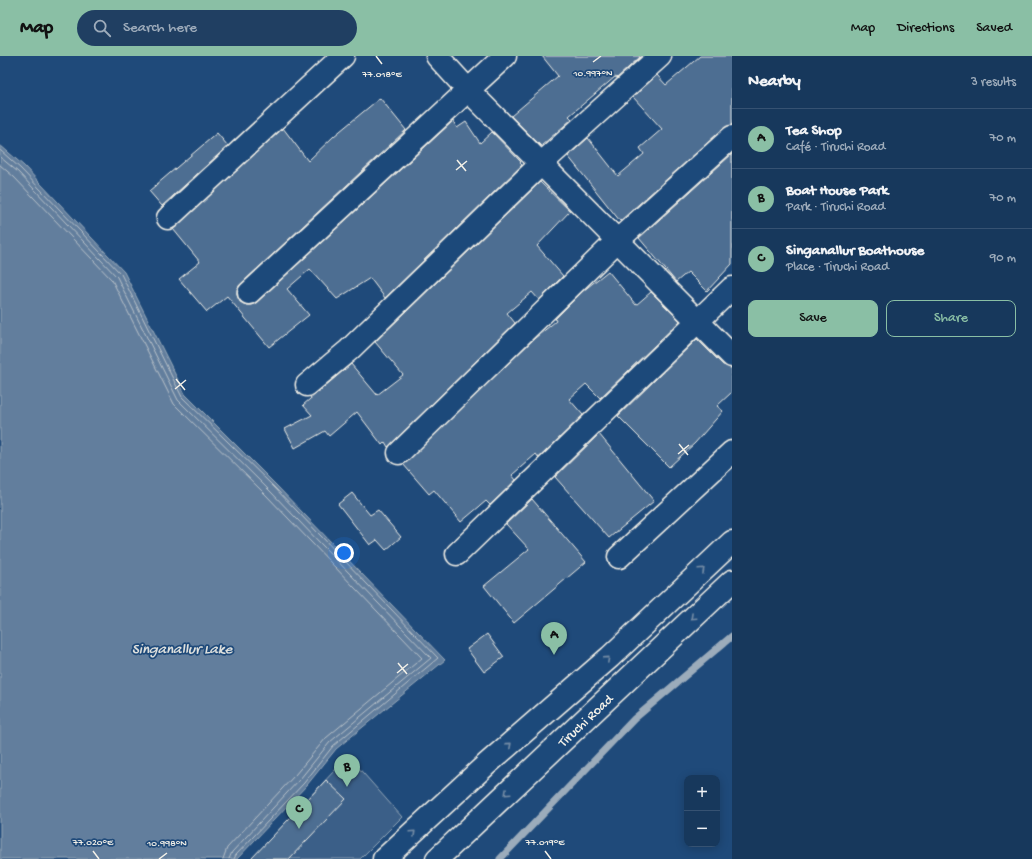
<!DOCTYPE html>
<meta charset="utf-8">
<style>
body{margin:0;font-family:"Gochi Hand",sans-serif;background:#203f62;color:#f1f3f6}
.controls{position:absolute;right:12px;bottom:12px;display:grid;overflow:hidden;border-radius:8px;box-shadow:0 2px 10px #0003}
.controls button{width:36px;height:36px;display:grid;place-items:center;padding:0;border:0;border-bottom:1px solid #365272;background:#17385c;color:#f1f3f6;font:20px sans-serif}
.you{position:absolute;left:344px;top:497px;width:14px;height:14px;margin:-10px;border:3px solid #fff;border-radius:50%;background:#1a73e8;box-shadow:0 0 0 6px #1a73e833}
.badge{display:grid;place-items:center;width:26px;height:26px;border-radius:50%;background:#8abfa5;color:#111;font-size:13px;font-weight:700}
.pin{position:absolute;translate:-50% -33px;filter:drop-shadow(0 1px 2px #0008)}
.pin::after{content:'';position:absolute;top:21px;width:14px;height:12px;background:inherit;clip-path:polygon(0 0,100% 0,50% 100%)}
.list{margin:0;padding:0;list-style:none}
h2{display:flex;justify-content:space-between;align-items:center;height:52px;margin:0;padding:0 16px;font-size:17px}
h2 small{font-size:13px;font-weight:400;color:#9eacbb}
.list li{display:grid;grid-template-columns:26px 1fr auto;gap:12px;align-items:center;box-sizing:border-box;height:60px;padding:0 16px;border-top:1px solid #365272}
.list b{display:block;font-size:15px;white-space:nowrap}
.list p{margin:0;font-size:13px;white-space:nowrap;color:#9eacbb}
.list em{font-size:13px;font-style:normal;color:#9eacbb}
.actions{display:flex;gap:8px;padding:12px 16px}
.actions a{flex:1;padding:9px 0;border:1px solid #8abfa5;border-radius:8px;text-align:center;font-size:14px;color:#8abfa5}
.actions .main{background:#8abfa5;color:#111}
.icon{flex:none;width:22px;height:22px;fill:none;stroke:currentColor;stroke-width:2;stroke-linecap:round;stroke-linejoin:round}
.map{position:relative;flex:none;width:732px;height:803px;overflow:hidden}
header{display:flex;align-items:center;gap:24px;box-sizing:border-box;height:56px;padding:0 20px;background:#8abfa5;color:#111}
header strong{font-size:19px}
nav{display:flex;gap:22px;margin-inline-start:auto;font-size:14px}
.search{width:280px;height:36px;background:#203f62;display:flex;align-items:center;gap:10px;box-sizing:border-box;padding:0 14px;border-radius:22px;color:#9eacbb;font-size:15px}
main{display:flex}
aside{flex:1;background:#17385c}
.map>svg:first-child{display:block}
.green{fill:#3a5f88;stroke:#97a8b8}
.water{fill:#627e9d;stroke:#9cacbb}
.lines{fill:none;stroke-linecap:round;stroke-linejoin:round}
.shore{stroke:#bac3ca;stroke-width:1}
.stream{stroke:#9cacbb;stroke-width:7}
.building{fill:#4d6e92;stroke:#f4f1e8}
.minor-casing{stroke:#f4f1e8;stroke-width:25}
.highway-casing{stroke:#f4f1e8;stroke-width:25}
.minor{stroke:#1f4a7a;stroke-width:22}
.highway{stroke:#1f4a7a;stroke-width:22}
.oneway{stroke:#748da6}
.ticks{fill:none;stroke:#f4f1e8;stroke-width:1.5}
.labels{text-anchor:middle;stroke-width:3.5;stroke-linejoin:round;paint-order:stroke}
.street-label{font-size:14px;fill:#f4f1e8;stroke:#1f4a7a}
.water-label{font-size:15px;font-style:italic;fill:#dee0dd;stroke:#1f4a7a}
.ticks-label{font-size:10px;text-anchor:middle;fill:#f4f1e8;stroke:#1f4a7a;stroke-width:3.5;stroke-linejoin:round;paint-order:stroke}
</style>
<header>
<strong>Map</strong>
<div class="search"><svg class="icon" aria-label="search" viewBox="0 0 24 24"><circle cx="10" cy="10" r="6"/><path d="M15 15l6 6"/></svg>Search here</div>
<nav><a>Map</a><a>Directions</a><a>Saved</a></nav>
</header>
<main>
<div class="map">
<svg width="732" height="803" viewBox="0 0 732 803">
<rect width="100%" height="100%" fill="#1f4a7a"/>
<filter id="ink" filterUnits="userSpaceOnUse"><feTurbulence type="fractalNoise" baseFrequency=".025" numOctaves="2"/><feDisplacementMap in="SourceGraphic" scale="8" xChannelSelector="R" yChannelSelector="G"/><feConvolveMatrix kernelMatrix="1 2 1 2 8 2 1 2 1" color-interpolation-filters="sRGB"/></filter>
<g filter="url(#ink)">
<polygon class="green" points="348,700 402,761 360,803 252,803"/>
<polygon class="water" points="0,89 24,110 124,216 185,338 276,429 445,604 336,693 307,729 237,803 0,803"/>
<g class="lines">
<g class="shore">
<polyline points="0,94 21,113 121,218 182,341 274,431 438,602 333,690 304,727 236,799 234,803"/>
<polyline points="0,101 18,116 117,221 178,344 270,435 431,602 330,686 300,723 232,796 229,803"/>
<polyline points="0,109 14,121 112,224 174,348 266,439 422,602 326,682 295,719 227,792 223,803"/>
</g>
<polyline class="stream" points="500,803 634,663 732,580"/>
</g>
<g class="building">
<polygon points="542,0 640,0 640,1 617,22 615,21 569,60 572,63 541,90 511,60 558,20"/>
<polygon points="700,0 732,0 732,69 724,72 620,165 568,100 588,82 618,120 644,98 640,92 662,73 633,41 657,19 666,29"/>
<polygon points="380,42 406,74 241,228 237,233 237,239 240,246 246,249 251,249 257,246 453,65 457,72 466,66 480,87 492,76 521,106 520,107 522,109 385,242 370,222 337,243 310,213 287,233 309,259 269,291 227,240 207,256 179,223 200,206 173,173 283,72 308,105 334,80"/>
<polygon points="217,77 228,90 162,150 149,135"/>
<polygon points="732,98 732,208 707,235 688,216 676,226 639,182"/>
<polygon points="540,126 570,155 537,190 563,220 539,244 532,236 507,257 515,267 388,391 385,386 382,389 357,356 329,380 325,375 295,392 285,373 312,359 303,349 351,308 377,339 403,319 375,286"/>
<polygon points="608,215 636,249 651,236 680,265 600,342 586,328 569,343 583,359 539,402 536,398 512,419 516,424 490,449 486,445 461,466 434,434 429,438 403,408 535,282 556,265 555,263 583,235"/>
<polygon points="697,283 723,309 732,312 732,336 717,350 723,355 695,387 669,411 618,360"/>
<polygon points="599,378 654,445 609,482 555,421"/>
<polygon points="352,437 370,459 378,454 401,481 386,494 377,484 370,489 338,448"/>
<polygon points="532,443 586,506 514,567 484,530 529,493 506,468"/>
<polygon points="487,578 504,601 484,616 467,593"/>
<polygon points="326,724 346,743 289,803 251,803"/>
</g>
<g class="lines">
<defs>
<g id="minor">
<polyline points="437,0 468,34 732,300"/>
<polyline points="168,162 343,0"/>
<polyline points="249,237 505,0"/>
<polyline points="307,329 349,294 542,107 660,0"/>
<polyline points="399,397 618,184 732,81"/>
<polyline points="457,498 732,232"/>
<polyline points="619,501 732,396"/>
</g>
<g id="highway">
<polyline points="384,803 487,708 610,601 732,486"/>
<path id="s1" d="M 437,803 L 732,525"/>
</g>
</defs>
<use href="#minor" class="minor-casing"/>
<use href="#highway" class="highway-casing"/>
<use href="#minor" class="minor"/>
<use href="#highway" class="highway"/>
</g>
<defs><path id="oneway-chevron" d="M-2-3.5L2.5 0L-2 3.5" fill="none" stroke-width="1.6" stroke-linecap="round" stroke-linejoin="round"/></defs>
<g class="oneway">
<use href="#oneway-chevron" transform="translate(702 514) rotate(-43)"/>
<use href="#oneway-chevron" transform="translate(693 561) rotate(137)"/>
<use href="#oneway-chevron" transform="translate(607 603) rotate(-42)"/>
<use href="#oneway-chevron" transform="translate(509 689) rotate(-41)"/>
<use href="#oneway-chevron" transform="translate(507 737) rotate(137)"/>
<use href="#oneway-chevron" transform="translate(413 777) rotate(-43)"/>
</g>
</g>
<path class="ticks" d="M 376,0 L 382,8M 593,6 L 601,0M 457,104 L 466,115M 456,114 L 467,105M 176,323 L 185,334M 175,333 L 186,324M 679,388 L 688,399M 678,398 L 689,389M 398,607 L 407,618M 397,617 L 408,608M 93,795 L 99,803M 545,795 L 551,803M 159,803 L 167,797"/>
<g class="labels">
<g class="street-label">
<text dy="5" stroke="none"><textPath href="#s1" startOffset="203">Tiruchi Road</textPath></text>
</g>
<g class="water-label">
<text x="182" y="597">Singanallur Lake</text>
</g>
</g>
<g class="ticks-label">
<text x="593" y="20">10.997°N</text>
<text x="382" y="21">77.018°E</text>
<text x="93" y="789">77.020°E</text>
<text x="545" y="789">77.019°E</text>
<text x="167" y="790">10.998°N</text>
</g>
</svg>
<div class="controls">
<button>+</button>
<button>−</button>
</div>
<div class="you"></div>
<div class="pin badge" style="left:554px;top:599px">A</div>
<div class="pin badge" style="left:347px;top:731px">B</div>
<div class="pin badge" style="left:299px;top:773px">C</div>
</div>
<aside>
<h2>Nearby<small>3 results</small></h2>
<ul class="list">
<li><span class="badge">A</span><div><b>Tea Shop</b><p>Café · Tiruchi Road</p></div><em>70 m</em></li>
<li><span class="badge">B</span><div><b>Boat House Park</b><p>Park · Tiruchi Road</p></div><em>70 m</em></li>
<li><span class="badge">C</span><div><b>Singanallur Boathouse</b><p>Place · Tiruchi Road</p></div><em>90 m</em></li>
</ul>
<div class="actions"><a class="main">Save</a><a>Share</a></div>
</aside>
</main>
